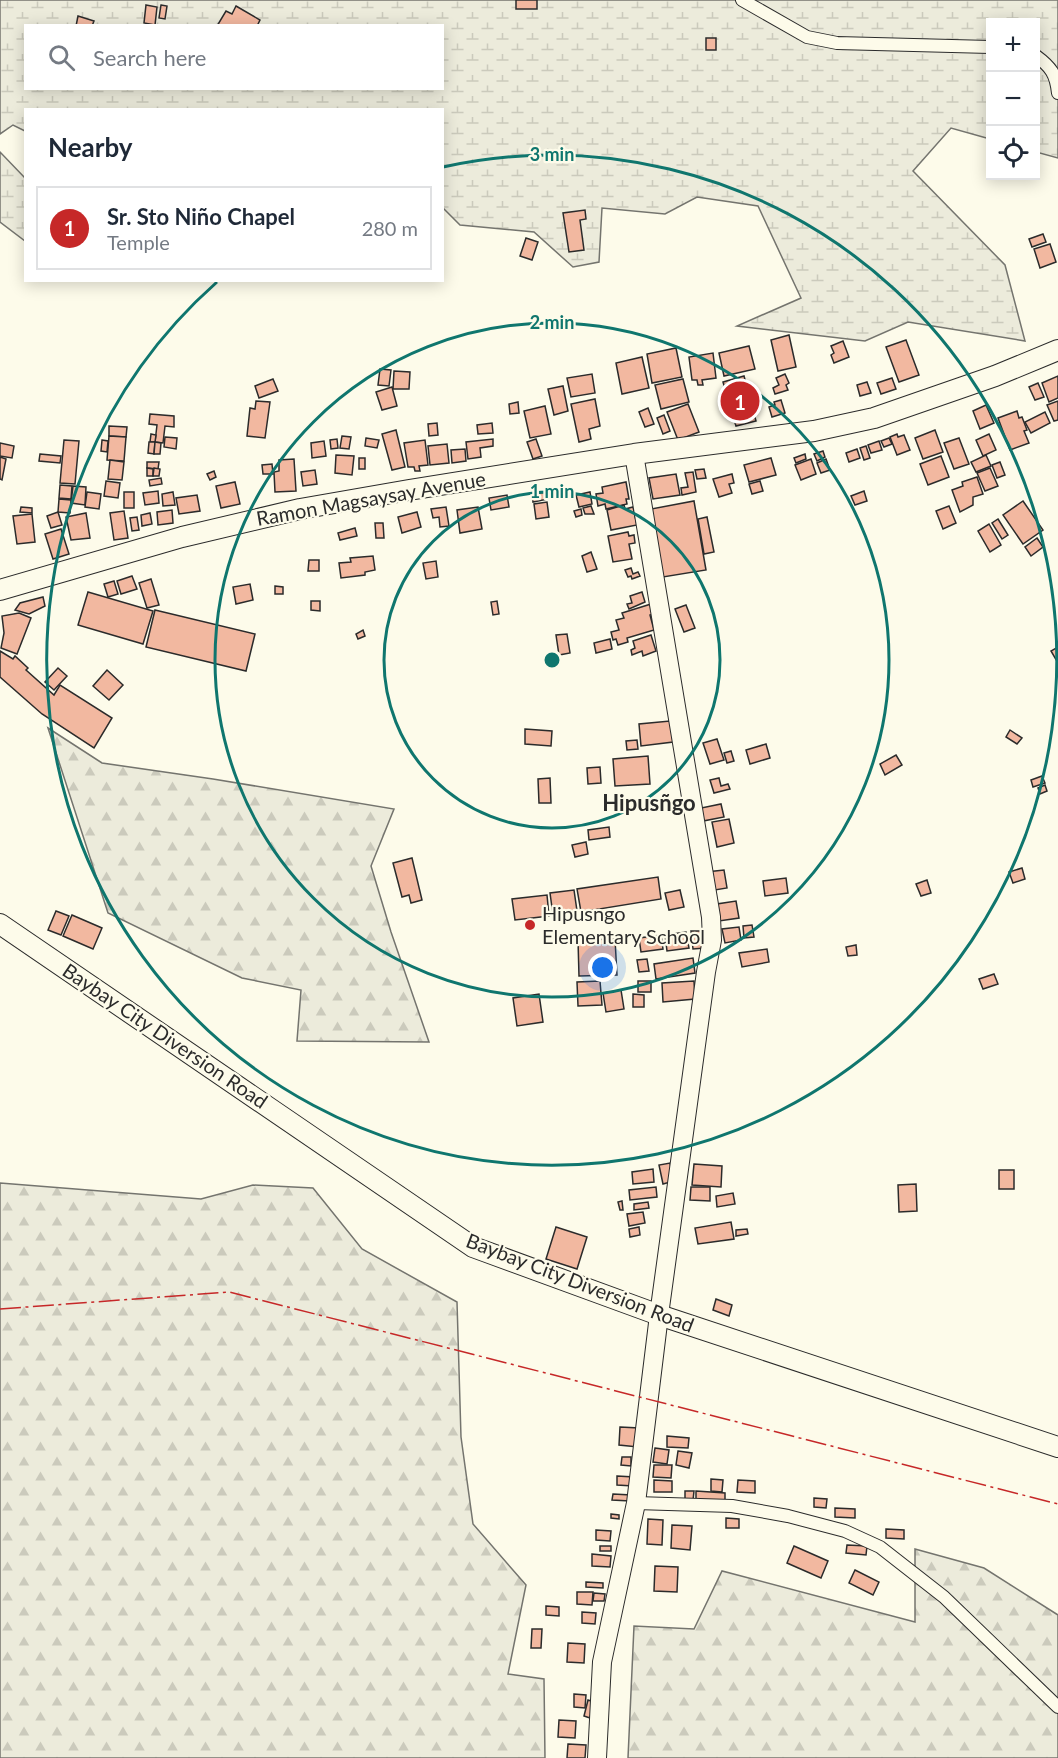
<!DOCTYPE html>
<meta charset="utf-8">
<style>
body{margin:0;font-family:Lato,sans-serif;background:#f6f6f7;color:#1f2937}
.controls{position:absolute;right:18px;top:18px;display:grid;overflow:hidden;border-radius:0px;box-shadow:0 3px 15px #0003}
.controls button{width:54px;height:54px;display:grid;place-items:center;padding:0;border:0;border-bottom:2px solid #e0e1e3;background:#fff;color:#1f2937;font:30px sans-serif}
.you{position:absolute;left:603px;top:968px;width:21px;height:21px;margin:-15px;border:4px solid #fff;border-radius:50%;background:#1a73e8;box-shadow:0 0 0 9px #1a73e833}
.badge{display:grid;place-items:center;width:39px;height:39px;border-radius:50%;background:#c62828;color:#fff;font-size:20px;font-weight:700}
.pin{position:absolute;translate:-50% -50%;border:3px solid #fff;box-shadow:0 2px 6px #0006}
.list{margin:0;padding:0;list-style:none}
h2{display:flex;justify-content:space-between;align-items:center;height:78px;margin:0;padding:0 24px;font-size:26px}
h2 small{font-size:20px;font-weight:400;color:#747a83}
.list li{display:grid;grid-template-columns:39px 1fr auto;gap:18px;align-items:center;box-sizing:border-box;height:84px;margin:0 12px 12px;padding:0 12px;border:2px solid #e0e1e3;border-radius:0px}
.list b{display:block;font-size:22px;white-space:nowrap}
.list p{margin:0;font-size:20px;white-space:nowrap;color:#747a83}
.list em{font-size:20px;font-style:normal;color:#747a83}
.icon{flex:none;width:33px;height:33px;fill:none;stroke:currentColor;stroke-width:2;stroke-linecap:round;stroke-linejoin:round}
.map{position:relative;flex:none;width:1058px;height:1758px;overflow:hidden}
.search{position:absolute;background:#fff;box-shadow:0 3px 15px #0003;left:24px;top:24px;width:420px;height:66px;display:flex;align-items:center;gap:15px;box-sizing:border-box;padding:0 21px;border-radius:0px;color:#747a83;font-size:22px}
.panel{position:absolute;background:#fff;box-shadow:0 3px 15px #0003;left:24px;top:108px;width:420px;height:174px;border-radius:0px}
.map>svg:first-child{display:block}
.forest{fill:url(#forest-firs);stroke:#74746e;stroke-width:1.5}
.wetland{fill:url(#wetland-marsh);stroke:#74746e;stroke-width:1.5;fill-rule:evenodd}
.building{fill:#f2b8a0;stroke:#2b2b2b;stroke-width:1.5}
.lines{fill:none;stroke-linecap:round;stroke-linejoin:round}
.street-casing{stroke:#2b2b2b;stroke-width:14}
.secondary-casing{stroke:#2b2b2b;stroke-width:20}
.primary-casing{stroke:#2b2b2b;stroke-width:22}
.street{stroke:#fdfbea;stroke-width:12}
.secondary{stroke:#fdfbea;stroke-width:18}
.primary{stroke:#fdfbea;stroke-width:20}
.power{stroke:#c62828;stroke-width:1.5;stroke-dasharray:21 4.5 3 4.5;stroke-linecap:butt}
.ring{fill:none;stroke:#0f766e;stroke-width:3}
.poi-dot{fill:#c62828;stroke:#fdfbea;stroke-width:2}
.labels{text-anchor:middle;stroke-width:4.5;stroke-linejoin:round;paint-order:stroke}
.street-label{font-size:20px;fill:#2b2b2b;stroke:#fdfbea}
.poi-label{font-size:20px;fill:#2b2b2b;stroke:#fdfbea;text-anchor:start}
.quarter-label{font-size:22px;font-weight:bold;fill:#2b2b2b;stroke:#fdfbea}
.centre{fill:#0f766e;stroke:#fdfbea;stroke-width:3}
.ring-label{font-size:18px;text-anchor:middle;font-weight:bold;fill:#0f766e;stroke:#fdfbea;stroke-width:4.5;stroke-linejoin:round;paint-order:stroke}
</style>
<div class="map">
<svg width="1058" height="1758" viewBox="0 0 1058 1758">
<defs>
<pattern id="forest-firs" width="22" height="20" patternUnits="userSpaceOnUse" patternTransform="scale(1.5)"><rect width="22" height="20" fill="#ecebdb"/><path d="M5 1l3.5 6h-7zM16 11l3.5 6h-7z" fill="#cbcabc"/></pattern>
<pattern id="wetland-marsh" width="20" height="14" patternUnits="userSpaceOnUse" patternTransform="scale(1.5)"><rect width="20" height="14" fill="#ecebdb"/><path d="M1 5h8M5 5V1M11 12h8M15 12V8" fill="none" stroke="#cbcabc"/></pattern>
</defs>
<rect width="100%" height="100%" fill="#fdfbea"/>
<g class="forest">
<polygon points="48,728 102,763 213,779 394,809 371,866 391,932 429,1042 297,1041 301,990 242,978 108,913"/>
<polygon points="0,1183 201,1199 253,1185 313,1188 362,1249 457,1302 461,1437 473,1524 526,1585 508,1674 544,1679 545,1758 0,1758"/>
<polygon points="915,1549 984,1568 1058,1615 1058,1758 628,1758 634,1626 694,1629 722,1571 915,1622"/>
</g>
<g class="wetland">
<path d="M 0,0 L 1058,0 L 1058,158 L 1036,152 L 1036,22 L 990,22 L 990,139 L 951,128 L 913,171 L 1005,265 L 1025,341 L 908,322 L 865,341 L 737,326 L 801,298 L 758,206 L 697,197 L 665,214 L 602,208 L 599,262 L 573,267 L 534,232 L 460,225 L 443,208 L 442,110 L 26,110 L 25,131 L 13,125 L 0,134 ZM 26,26 L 442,26 L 442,88 L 26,88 Z"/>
<polygon points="0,152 25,178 25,241 0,222"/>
</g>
<g class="building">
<rect x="516" y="0" width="21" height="9"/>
<polygon points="146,5 157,7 155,25 144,23"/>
<polygon points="161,5 167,6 165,19 159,18"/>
<polygon points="236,6 260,20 257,26 217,26 226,11 232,14"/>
<polygon points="78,16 94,21 92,26 76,26"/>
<rect x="706" y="38" width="10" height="12"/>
<polygon points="585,210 586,219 580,220 584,250 569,252 563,213"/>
<polygon points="1043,234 1046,242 1032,247 1029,239"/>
<polygon points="526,238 538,242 532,260 520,256"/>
<polygon points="1050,244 1056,262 1040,268 1034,249"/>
<polygon points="789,335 796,367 778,371 771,340"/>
<polygon points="906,340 919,375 899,382 886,347"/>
<polygon points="843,341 849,357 834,363 831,355 834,353 831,346"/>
<polygon points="749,346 755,369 724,376 719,353"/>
<polygon points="676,348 682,377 652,383 647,354"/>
<polygon points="713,353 716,378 702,380 703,385 698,385 697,380 692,380 689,357"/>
<polygon points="642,357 649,388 622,394 616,363"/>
<polygon points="380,369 391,370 389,386 378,385"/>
<polygon points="394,371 410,372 409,389 393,389"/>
<polygon points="592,374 595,393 571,397 567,378"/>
<polygon points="785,374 789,383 786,385 788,390 775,394 773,388 779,385 776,378"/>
<polygon points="744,376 756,421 736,426 723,382"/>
<polygon points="1058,376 1058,398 1049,402 1042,383"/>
<polygon points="892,378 896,389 881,394 877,383"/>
<polygon points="273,379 278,391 259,398 255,386"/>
<polygon points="683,379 689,402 661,409 655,385"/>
<polygon points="867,382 871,393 860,396 857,385"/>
<polygon points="1038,383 1044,397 1035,400 1029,387"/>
<polygon points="563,386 568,411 554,415 548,389"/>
<polygon points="392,387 397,406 382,410 376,392"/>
<polygon points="595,399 600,426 589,429 591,439 579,442 571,404"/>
<polygon points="781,400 785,413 772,417 769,407 775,405 774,402"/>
<polygon points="256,401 270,402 265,438 247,436 250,408 255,409"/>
<polygon points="1058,401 1058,420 1054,421 1047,405"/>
<polygon points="518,402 519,413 510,414 509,404"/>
<polygon points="688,404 699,432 678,440 667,412"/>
<polygon points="986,405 994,423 980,429 973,411"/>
<polygon points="545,406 551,434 530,438 524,411"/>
<polygon points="648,408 654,424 645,427 639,412"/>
<polygon points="1017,411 1019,418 1022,417 1027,430 1024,431 1029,443 1010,450 998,418"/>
<polygon points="1045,412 1050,423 1031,433 1025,422"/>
<polygon points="150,414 174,416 174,427 165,426 163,443 155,442 157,425 149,424"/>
<polygon points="664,415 670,431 663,434 657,418"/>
<polygon points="437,423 438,435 429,436 428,424"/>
<polygon points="492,423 493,433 478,434 477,425"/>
<polygon points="109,426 127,427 126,437 109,436"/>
<polygon points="396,430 405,467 392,470 382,434"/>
<polygon points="935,430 943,452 923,459 915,438"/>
<polygon points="151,434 156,435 155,442 150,442"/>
<polygon points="897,434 898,437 904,435 910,450 897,455 890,437"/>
<polygon points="989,434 996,450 983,456 976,440"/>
<polygon points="109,436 126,437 124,461 107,460"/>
<polygon points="342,436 351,437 349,449 340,448"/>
<polygon points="165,437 177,438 176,449 164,447"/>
<polygon points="366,438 379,440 377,448 365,446"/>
<polygon points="889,438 892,444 884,447 881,441"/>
<polygon points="959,438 969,464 954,469 944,443"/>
<polygon points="337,439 338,448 331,449 330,440"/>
<polygon points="493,439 493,446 480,448 481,457 468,459 466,442"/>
<polygon points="536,439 542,456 533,459 527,442"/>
<polygon points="64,440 79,441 75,484 60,483"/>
<polygon points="102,440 108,441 107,452 101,451"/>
<polygon points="425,440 428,465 419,466 420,471 415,471 414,467 408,467 404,443"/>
<polygon points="324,441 326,456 312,458 311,443"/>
<polygon points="879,441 882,450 871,453 868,445"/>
<polygon points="149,442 155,442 154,454 148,453"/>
<polygon points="155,442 161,443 160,454 154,454"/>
<polygon points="0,443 14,446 12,458 0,456"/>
<polygon points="447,444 449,463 430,465 428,446"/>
<polygon points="866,446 870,458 864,460 860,448"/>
<polygon points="465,449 466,461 452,463 451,450"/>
<polygon points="857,449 860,458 849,462 846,453"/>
<polygon points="823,451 825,457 817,461 814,454"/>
<polygon points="40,454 61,456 60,463 39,461"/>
<polygon points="805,454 806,459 796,463 794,458"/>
<polygon points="336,455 354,456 352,475 335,473"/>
<polygon points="986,455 991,466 976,472 971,462"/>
<polygon points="941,456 949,477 928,485 920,464"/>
<polygon points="0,457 6,459 2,480 0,479"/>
<rect x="359" y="458" width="6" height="11"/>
<polygon points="771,458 776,475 749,482 744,465"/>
<polygon points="294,459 296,491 275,492 274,472 279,471 279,460"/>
<polygon points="811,459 816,474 801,480 795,465"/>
<polygon points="826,459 830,470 821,473 817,463"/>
<polygon points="110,460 124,462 122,480 108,479"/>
<polygon points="147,462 159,462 158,469 147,468"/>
<polygon points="1000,462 1005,475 997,478 992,465"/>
<polygon points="272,464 273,474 263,474 262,465"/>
<polygon points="147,468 153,469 153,476 147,476"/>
<polygon points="154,468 160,469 159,476 153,476"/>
<polygon points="990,468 998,486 985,491 977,473"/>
<polygon points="704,469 706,478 697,479 695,470"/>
<polygon points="315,470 317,484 303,486 301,472"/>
<polygon points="214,471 216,477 210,480 207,474"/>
<polygon points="693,472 696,492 682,495 681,488 688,487 685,473"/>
<polygon points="676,474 680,495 653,499 649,478"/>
<polygon points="732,474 734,483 729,484 732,493 719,497 713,479"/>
<polygon points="977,477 983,494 973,497 973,505 960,512 952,490 963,486 962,482"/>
<polygon points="161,478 162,484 150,486 149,480"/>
<polygon points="106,481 120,483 118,498 104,496"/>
<polygon points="760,481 763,491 752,494 749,484"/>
<polygon points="235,482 240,504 221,508 216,486"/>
<polygon points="626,482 629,499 626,499 627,504 606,509 605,504 598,506 596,494 603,493 602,487"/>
<polygon points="60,485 72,486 71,499 59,498"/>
<polygon points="73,486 86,487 85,505 71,503"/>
<polygon points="158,491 159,503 145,505 143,493"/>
<polygon points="864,491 867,501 855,505 851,496"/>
<polygon points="87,492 101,494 99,509 85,507"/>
<rect x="124" y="492" width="10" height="16"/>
<polygon points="173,492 175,505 163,506 162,494"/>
<polygon points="547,492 548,499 533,502 532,494"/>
<polygon points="590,492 592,504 579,507 576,495"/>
<polygon points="197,495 200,511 179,514 176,498"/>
<polygon points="507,495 509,507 491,510 489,498"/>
<polygon points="59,499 71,500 70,513 58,512"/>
<polygon points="694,501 706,570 663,577 651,509"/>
<polygon points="1023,501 1043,530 1023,544 1003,515"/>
<polygon points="547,502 549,517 536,519 534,504"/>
<polygon points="624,505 625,509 633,507 637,525 611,530 607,510"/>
<polygon points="591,506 594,514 585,514 583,508"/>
<polygon points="949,506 956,523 943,529 936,511"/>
<polygon points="21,507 32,508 32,513 20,512"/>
<polygon points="446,507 449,526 440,527 439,517 433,518 431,509"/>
<polygon points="478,507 482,529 460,533 457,510"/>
<polygon points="581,509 582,515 576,517 574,511"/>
<polygon points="172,510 173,523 158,525 157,512"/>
<polygon points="124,511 128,538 114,540 110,513"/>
<polygon points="58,512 62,525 51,528 47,516"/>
<polygon points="417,512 421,527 402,533 398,517"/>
<polygon points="86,513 90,538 71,540 66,517"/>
<polygon points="150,513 152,524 142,526 141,515"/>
<polygon points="32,514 35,542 17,544 13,516"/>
<polygon points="137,517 139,530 132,531 130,518"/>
<polygon points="707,517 714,552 704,554 698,519"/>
<polygon points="998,519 1008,535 1002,539 992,523"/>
<polygon points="375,523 383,523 384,538 376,538"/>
<polygon points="989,524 1001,545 990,552 978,531"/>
<polygon points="355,528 357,536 340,540 338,533"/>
<polygon points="61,529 69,554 53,559 45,534"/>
<polygon points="628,532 629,536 634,535 635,543 629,544 632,559 613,562 608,536"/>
<polygon points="1037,538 1043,547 1031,556 1025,547"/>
<polygon points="591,552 597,569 587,572 582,556"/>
<polygon points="373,556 375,570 365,572 365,575 341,578 339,563 351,562 350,558"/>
<polygon points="309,560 319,560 319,571 308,571"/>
<polygon points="436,561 438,577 426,579 423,563"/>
<polygon points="631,568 633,574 638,572 640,576 632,579 631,576 628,577 625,570"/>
<polygon points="132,576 137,589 121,594 117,581"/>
<polygon points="151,579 159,605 147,608 139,583"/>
<polygon points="114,581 118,594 108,597 104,584"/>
<polygon points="250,584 253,600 236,604 233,587"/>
<polygon points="275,586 283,587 283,594 275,594"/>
<polygon points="88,592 153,611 143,644 78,625"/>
<polygon points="642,592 645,602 629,609 627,604 632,603 630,596"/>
<polygon points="43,597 45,606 29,614 15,610 20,603"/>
<polygon points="311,601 320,601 320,611 311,610"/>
<polygon points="497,601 499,614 493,615 491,602"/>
<polygon points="651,604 654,614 650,615 654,630 627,638 628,642 618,645 616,639 613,640 611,632 619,630 616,620 624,618 622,613"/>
<polygon points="686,605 695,628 684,632 675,609"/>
<polygon points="155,610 255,634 246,671 146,647"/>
<polygon points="19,613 31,618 17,654 1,648 4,633 2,616"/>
<polygon points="363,630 365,636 358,639 356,634"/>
<polygon points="567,634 570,653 559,655 556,635"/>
<polygon points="651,635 656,651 643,656 642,651 632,655 631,650 635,648 633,641"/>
<polygon points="610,639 612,649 596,653 594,643"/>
<polygon points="1058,647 1058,663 1051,651"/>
<polygon points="0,651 13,659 15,656 28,668 26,670 54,695 60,685 112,718 94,748 42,714 0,677"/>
<polygon points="58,668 67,676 54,690 45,682"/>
<polygon points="107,670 123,685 109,700 93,686"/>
<polygon points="670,721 673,742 641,746 639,724"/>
<polygon points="525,729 552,731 551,746 525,744"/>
<polygon points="1010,730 1022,738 1017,744 1006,737"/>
<polygon points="717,739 724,760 710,764 703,743"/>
<polygon points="637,740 638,749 627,750 626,741"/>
<polygon points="766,744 770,758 750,764 746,750"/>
<polygon points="731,751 734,761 727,763 724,753"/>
<polygon points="896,755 902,765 885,775 880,764"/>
<polygon points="648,756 650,784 615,786 613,759"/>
<polygon points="600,767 601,783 588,784 587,768"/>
<polygon points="1042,776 1045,783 1033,787 1031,780"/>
<polygon points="550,778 551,803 539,803 538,779"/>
<polygon points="719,778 721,786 728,784 730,789 714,793 710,780"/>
<polygon points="1045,785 1047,791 1040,794 1038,788"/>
<polygon points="721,804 724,817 703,821 701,808"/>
<polygon points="729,819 734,843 717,847 712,822"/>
<polygon points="609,827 610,837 589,840 588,830"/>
<polygon points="586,842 588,854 575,857 572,845"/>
<polygon points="412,858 422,900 411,903 409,895 402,897 393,863"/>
<polygon points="1022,868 1025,879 1013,883 1009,872"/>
<polygon points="724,870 727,888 709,891 706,872"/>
<polygon points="658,877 661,899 581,912 577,889"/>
<polygon points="786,878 788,893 765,896 763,881"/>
<polygon points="927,880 931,893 921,896 916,884"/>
<polygon points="574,890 577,911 553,915 550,893"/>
<polygon points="680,890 684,907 669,910 665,893"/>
<polygon points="547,895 549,916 515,920 512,899"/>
<polygon points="736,901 739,918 719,921 717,904"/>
<polygon points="56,911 69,916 61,935 48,930"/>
<polygon points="72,915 102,928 93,949 63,936"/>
<polygon points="752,925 754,937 744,938 743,926"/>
<polygon points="739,927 741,940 725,943 722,929"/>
<polygon points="691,931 704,931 705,948 693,949"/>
<polygon points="686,932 689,948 667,951 665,935"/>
<polygon points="661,935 663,949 641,952 639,938"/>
<polygon points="615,939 617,975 579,976 578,940"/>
<polygon points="856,945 857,955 848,956 846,947"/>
<polygon points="767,949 769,962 742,967 739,953"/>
<polygon points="693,958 695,973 656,979 654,964"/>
<polygon points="647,959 649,971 639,972 637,960"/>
<polygon points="994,974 998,984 983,989 979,979"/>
<polygon points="600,981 602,1005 578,1006 577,982"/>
<rect x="638" y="981" width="13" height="11"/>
<polygon points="694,981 695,999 663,1002 662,983"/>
<polygon points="621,990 624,1009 606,1012 603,993"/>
<polygon points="539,994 543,1022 517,1026 513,998"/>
<polygon points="633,994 644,995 644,1007 633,1007"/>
<polygon points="670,1163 674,1181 663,1184 659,1165"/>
<polygon points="694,1164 722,1166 721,1187 692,1185"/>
<polygon points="653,1169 654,1182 633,1184 632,1172"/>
<rect x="999" y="1170" width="15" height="19"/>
<polygon points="916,1184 917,1211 899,1212 898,1185"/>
<polygon points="656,1187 657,1197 630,1200 629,1190"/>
<polygon points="691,1187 710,1187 710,1201 690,1200"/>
<polygon points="733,1193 735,1204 717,1207 716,1196"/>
<polygon points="622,1201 623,1210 620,1210 618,1202"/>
<polygon points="648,1202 649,1208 634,1210 634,1204"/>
<polygon points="643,1212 645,1223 629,1226 627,1214"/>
<polygon points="731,1222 734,1239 698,1244 695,1228"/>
<polygon points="556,1227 587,1237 577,1269 546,1259"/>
<polygon points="639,1227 640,1235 630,1237 629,1229"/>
<polygon points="747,1229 748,1234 736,1236 736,1230"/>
<polygon points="716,1299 732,1305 729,1316 713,1310"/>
<polygon points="620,1427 639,1428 638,1447 619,1445"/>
<polygon points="667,1436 689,1438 688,1448 667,1447"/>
<polygon points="655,1448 669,1450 667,1464 653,1462"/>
<polygon points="678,1451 692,1453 689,1468 676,1465"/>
<polygon points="622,1457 631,1457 631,1466 621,1465"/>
<polygon points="654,1465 672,1465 671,1478 653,1477"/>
<polygon points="617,1476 634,1477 633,1486 617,1485"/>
<polygon points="711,1479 723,1480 722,1492 711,1491"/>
<polygon points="654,1480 672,1481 672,1492 654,1492"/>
<polygon points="738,1480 755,1481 755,1493 737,1492"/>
<polygon points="685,1491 694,1491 693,1500 685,1499"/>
<polygon points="696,1491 725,1493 725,1504 696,1502"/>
<polygon points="613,1494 631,1495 630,1501 612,1500"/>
<polygon points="814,1498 827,1499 826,1508 814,1507"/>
<polygon points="835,1508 855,1509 855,1518 835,1517"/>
<polygon points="611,1514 619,1515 619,1519 611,1518"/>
<polygon points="726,1518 739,1519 739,1528 726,1528"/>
<polygon points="648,1519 663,1520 662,1545 647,1544"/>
<polygon points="672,1525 692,1526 690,1550 671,1548"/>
<polygon points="886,1529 904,1530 904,1539 886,1538"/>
<polygon points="596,1530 611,1531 610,1541 596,1540"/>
<polygon points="847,1545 867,1546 866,1555 846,1553"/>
<rect x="600" y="1546" width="11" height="5"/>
<polygon points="794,1546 828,1561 821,1578 787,1563"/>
<polygon points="592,1554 611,1556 610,1567 592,1566"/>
<polygon points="655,1566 678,1567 677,1592 654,1591"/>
<polygon points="855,1570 879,1582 873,1595 849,1583"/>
<polygon points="586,1582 603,1583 603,1588 586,1587"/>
<polygon points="577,1592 593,1592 592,1605 577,1604"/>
<polygon points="594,1593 605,1594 604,1601 593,1601"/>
<polygon points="546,1606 559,1607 559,1616 546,1615"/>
<polygon points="582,1612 596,1613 595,1624 582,1623"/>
<polygon points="532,1629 542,1629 541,1648 531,1648"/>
<polygon points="568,1643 585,1644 584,1663 567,1662"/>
<polygon points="574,1694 586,1695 585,1708 574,1707"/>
<polygon points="588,1700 594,1702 590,1718 584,1716"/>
<polygon points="559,1720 576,1721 575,1738 558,1737"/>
<polygon points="568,1744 586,1745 585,1758 567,1758"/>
</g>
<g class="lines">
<defs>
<g id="street">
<polyline points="742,0 807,37 837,43 990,47"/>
<path d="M 1036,56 C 1051,67 1056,74 1058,93"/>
<polyline points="636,1503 732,1506 788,1516 845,1531 880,1547 944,1597 1058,1707"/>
</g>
<polyline id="secondary" points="597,1758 602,1662 636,1503 659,1315 706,972 712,940 711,917 634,454"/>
<g id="primary">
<polyline points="0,590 182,537 300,509 409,490 634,454 814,431 874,418 995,376 1058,350"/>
<polyline points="0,924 473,1247 659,1315 1058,1447"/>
</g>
</defs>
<use href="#street" class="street-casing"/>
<use href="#secondary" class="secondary-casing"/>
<use href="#primary" class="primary-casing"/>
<use href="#street" class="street"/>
<use href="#secondary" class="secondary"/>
<use href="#primary" class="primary"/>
<polyline class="power" points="0,1309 229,1292 1058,1504"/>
</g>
<g class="ring">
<circle cx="552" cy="660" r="168"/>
<circle cx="552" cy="660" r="337"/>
<path d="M443 167A505 505 0 1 1 217 282"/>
</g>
<circle class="poi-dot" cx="530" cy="925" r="6"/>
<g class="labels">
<g class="street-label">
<text transform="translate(371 499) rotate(-10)" y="7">Ramon Magsaysay Avenue</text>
<text transform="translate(165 1036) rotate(34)" y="7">Baybay City Diversion Road</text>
<text transform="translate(580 1283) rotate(21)" y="7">Baybay City Diversion Road</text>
</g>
<g class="poi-label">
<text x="542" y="921">Hipusngo<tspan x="542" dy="23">Elementary School</tspan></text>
</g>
<g class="quarter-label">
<text x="649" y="811">Hipusñgo</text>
</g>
</g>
<circle cx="552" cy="660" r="9" class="centre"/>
<g class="ring-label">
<text x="552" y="161">3 min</text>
<text x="552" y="329">2 min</text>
<text x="552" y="498">1 min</text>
</g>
</svg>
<div class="controls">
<button>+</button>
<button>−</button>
<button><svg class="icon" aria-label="locate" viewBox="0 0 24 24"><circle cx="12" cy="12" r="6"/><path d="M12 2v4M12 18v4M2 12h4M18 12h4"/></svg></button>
</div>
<div class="you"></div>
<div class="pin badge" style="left:740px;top:401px">1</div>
<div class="search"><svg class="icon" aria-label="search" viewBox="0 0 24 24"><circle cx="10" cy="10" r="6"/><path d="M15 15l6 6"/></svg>Search here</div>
<section class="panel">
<h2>Nearby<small></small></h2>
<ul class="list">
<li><span class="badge">1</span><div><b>Sr. Sto Niño Chapel</b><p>Temple</p></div><em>280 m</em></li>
</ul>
</section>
</div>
